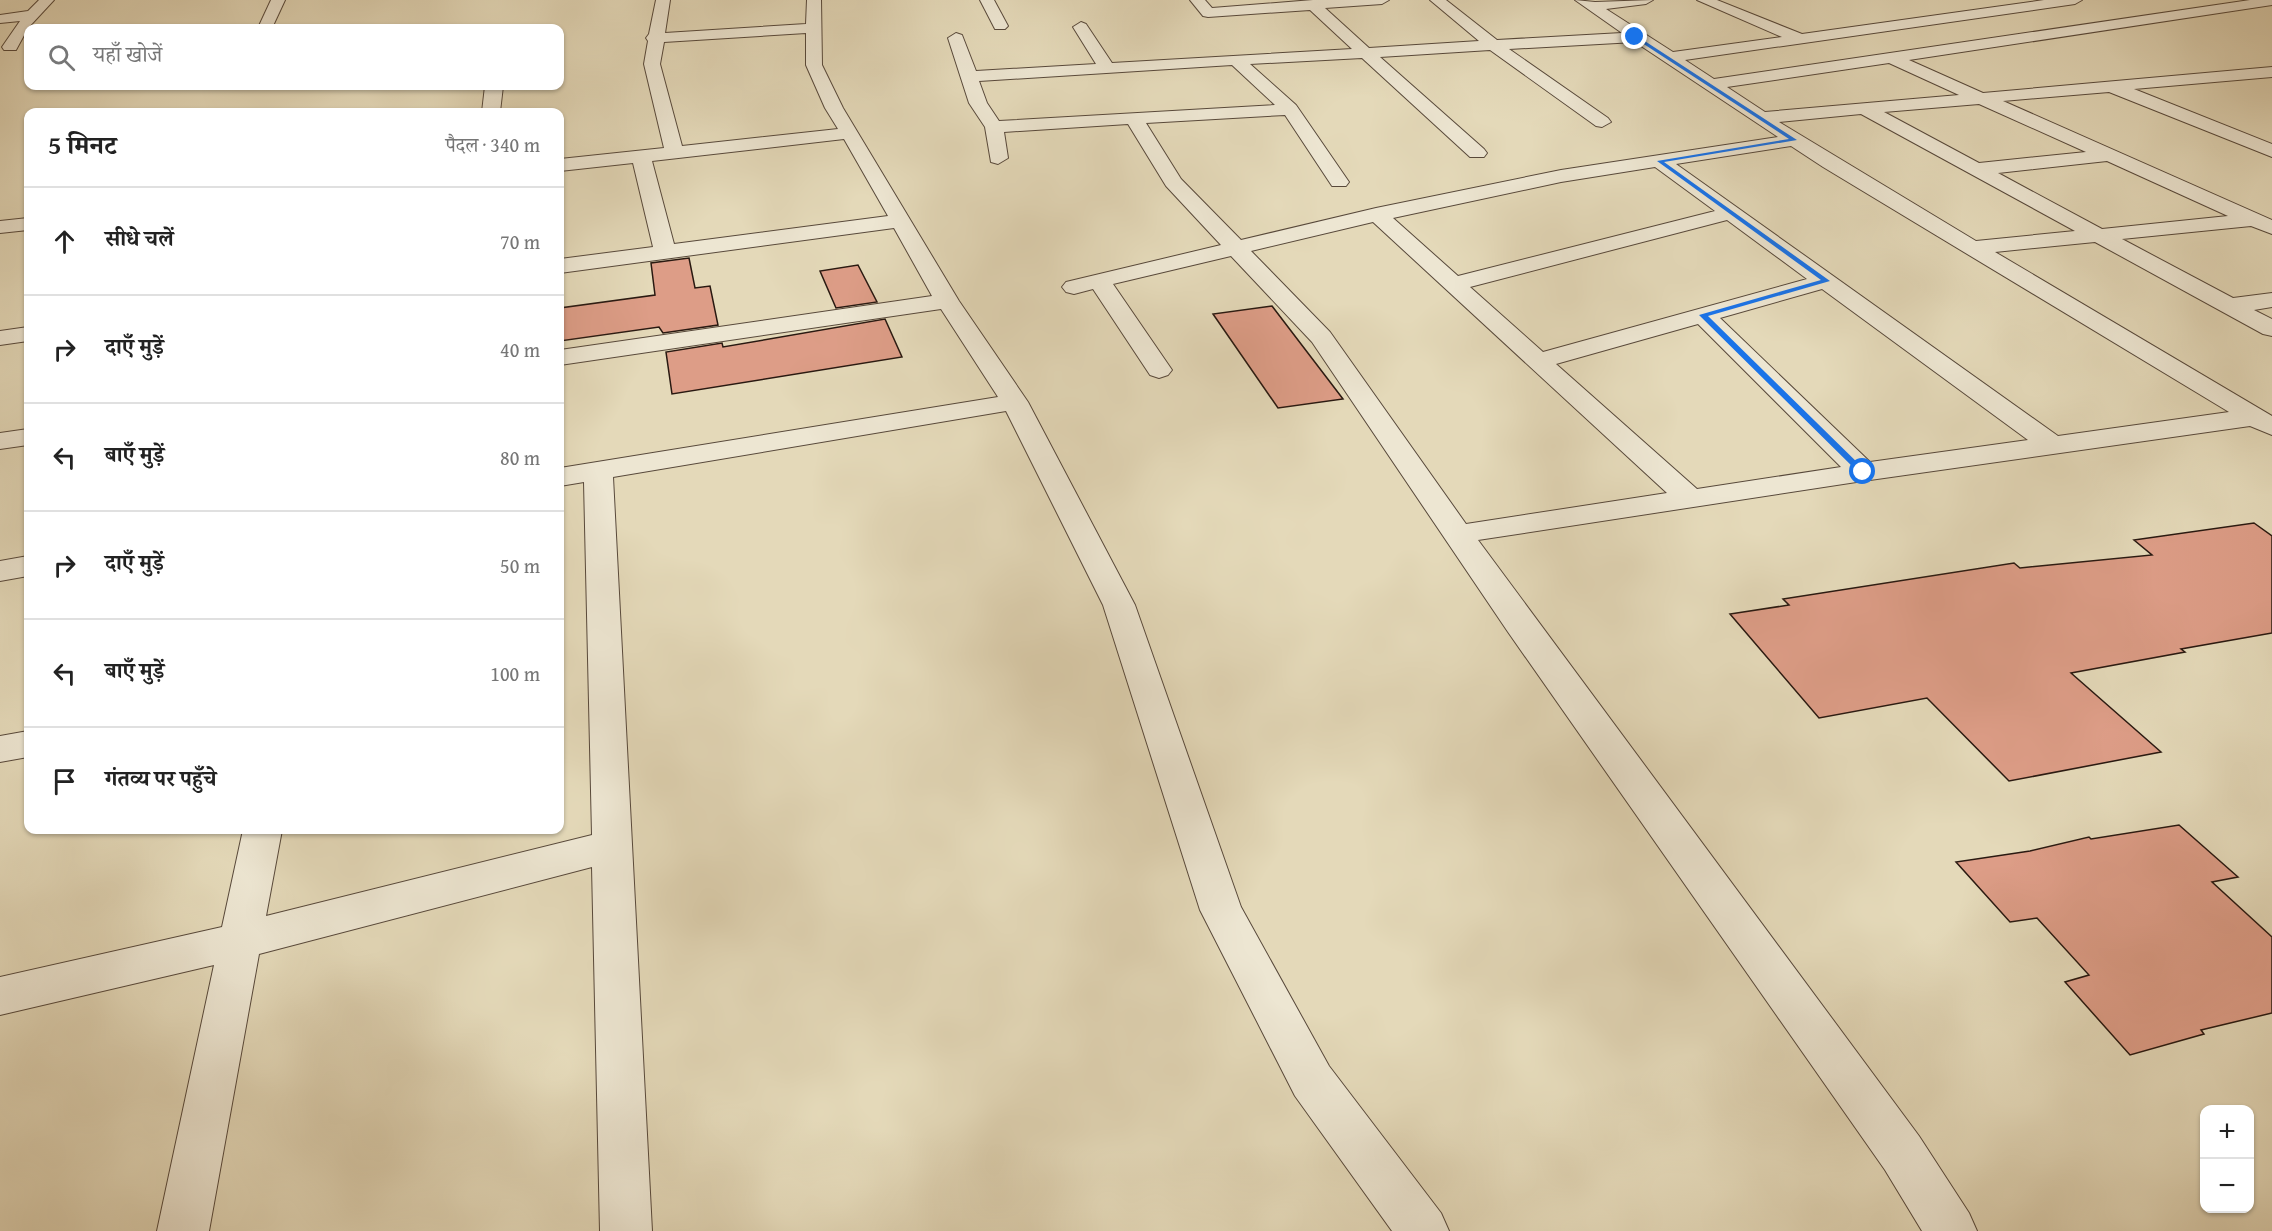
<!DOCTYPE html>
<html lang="hi">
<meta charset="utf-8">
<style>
body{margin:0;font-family:"Gentium Book Plus","Noto Serif Devanagari",serif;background:#f2f2f2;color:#222}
.controls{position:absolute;right:18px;bottom:18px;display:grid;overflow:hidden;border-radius:12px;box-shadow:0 2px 4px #0004}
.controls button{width:54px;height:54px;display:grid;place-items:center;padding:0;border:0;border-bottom:2px solid #e0e0e0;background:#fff;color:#222;font:30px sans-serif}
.stop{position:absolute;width:18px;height:18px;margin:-14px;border:4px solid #1a73e8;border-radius:50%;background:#fff}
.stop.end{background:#1a73e8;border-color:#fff;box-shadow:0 2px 6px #0008}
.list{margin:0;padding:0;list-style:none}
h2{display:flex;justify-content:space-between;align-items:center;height:78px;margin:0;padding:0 24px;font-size:26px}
h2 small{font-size:20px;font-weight:400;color:#767676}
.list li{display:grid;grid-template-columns:39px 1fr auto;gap:18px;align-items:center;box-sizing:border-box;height:108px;padding:0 24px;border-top:2px solid #e0e0e0}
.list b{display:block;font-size:22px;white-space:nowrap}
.list em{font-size:20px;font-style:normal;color:#767676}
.icon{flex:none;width:33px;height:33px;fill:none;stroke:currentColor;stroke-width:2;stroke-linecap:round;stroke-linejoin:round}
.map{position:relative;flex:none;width:2272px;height:1231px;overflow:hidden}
.search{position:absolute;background:#fff;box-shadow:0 2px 4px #0004;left:24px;top:24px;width:540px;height:66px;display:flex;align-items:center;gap:15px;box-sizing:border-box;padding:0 21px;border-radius:12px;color:#767676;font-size:22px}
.panel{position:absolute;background:#fff;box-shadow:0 2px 4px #0004;left:24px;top:108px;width:540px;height:726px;border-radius:12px}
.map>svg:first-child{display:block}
.building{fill:#dd9d87;stroke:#291911;stroke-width:1.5}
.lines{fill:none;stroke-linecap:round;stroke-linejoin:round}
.minor-casing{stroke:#58493b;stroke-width:2}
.minor{fill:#ede6d2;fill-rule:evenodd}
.route{fill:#1a73e8}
</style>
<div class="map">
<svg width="2272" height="1231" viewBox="0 0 2272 1231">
<rect width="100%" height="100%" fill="#e4d9b9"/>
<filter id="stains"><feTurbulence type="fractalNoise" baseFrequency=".00333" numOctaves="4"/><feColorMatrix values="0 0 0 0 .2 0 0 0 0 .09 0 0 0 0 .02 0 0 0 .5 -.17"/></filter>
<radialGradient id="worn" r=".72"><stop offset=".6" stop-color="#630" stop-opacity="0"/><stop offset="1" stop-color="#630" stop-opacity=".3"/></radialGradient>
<g class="building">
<polygon points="689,258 695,288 710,286 718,325 663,333 659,327 560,341 560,308 655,295 651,263"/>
<polygon points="858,265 877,302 836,308 820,271"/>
<polygon points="1272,306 1343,399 1278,408 1213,314"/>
<polygon points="885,319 902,357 672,394 666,352 722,343 723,347"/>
<polygon points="2254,523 2272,536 2272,633 2181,649 2185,652 2071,673 2161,752 2009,781 1927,698 1819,718 1730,614 1789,605 1783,599 2014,563 2020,568 2152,555 2134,540"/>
<polygon points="2179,825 2238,877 2212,882 2272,937 2272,1013 2201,1030 2204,1034 2130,1055 2065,982 2089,975 2037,918 2010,922 1956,862 2030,851 2089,837 2091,839"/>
</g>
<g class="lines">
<defs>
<g id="minor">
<polygon points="39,0 54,0 28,28 16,50 4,50 2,47 20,21 0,23 0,15 28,11"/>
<polygon points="271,0 285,0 272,28 258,28"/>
<path d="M 656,0 L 670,0 L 665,33 L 806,24 L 807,0 L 821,0 L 822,65 L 843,108 L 959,301 L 1028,402 L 1135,605 L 1241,907 L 1329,1066 L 1441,1213 L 1449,1231 L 1392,1231 L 1295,1096 L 1200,910 L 1103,605 L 1006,411 L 613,477 L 652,1231 L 600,1231 L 592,867 L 259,954 L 209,1231 L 157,1231 L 214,965 L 0,1015 L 0,977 L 222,927 L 243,830 L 282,830 L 266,916 L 592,835 L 584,482 L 560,486 L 560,468 L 998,397 L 941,309 L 560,365 L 560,350 L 932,296 L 894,228 L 560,273 L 560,259 L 653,247 L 633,163 L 560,171 L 560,159 L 664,148 L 644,64 L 648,41 L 646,38 L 649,34 ZM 806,33 L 806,65 L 825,108 L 838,129 L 682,146 L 660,64 L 664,42 ZM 844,139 L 888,216 L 674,244 L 652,161 Z"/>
<polygon points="980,0 994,0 1008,26 1005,29 995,29"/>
<path d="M 1190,0 L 1205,0 L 1212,8 L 1313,0 L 1389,0 L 1382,4 L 1325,8 L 1369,48 L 1479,41 L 1430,0 L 1446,0 L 1497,40 L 1622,33 L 1575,0 L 1595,2 L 1653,0 L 1646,4 L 1606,9 L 1673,52 L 1782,37 L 1697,0 L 1717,0 L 1802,34 L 2044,0 L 2082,0 L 2075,4 L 1685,60 L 1714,79 L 2250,0 L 2272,0 L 2272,5 L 1909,60 L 1983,93 L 2272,67 L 2272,77 L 2134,89 L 2272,144 L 2272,157 L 2109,92 L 2003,101 L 2272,220 L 2272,234 L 2251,226 L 2122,239 L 2233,298 L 2272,293 L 2272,307 L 2254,310 L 2272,319 L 2272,336 L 2263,334 L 2095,242 L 1995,252 L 2272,416 L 2272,435 L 2250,426 L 1863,481 L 1478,540 L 1919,1136 L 1969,1213 L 1977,1231 L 1922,1231 L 1885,1170 L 1508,632 L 1312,342 L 1231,256 L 1113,284 L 1172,370 L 1168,375 L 1159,378 L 1150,375 L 1093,289 L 1074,294 L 1066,292 L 1062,287 L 1066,282 L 1221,245 L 1166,186 L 1128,124 L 1004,132 L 1008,158 L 998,164 L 991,162 L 985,127 L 969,103 L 948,38 L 956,33 L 962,35 L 976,71 L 1096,64 L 1073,27 L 1081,22 L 1086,24 L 1112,63 L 1352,49 L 1310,10 L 1208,17 L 1203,16 ZM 1635,42 L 1778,137 L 1561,170 L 1376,208 L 1241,240 L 1181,179 L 1146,123 L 1285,115 L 1332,186 L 1346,186 L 1349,182 L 1296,105 L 1250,64 L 1362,58 L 1470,157 L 1484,157 L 1487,153 L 1484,149 L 1380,57 L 1490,50 L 1596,126 L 1602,127 L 1611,122 L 1608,118 L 1509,49 ZM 1889,63 L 1959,95 L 1765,112 L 1727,87 ZM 1232,65 L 1275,105 L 999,121 L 987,103 L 979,81 ZM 1979,104 L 2086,152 L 1979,163 L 1884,112 ZM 1861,114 L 2075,231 L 1976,241 L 1779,122 ZM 1791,146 L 1823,167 L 2229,412 L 2058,436 L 1676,164 ZM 2107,161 L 2228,216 L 2102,229 L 1998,173 ZM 1655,167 L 1715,211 L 1458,276 L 1393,218 L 1561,182 ZM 1727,220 L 1807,279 L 1543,352 L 1470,287 ZM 1373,222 L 1667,493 L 1466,524 L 1330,332 L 1251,251 ZM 1822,289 L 2028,440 L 1870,462 L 1720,318 ZM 1698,324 L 1841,467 L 1697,489 L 1556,364 Z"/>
<polygon points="485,86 503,86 500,112 482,112"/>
<polygon points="28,218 28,230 0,233 0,221"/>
<polygon points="28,327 28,341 0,345 0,331"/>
<polygon points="28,429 28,445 0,449 0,433"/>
<polygon points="28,556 28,576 0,581 0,561"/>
<polygon points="28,731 28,757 0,762 0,736"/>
</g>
</defs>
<use href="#minor" class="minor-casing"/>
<use href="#minor" class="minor"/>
</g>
<polygon class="route" points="1637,36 1797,140 1664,162 1830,281 1708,316 1866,471 1866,474 1860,474 1699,315 1821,280 1657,161 1789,139 1633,37"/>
<rect width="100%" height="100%" filter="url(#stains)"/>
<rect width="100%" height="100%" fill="url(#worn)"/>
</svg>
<div class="controls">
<button>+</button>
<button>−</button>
</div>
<div class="stop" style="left:1863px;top:472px"></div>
<div class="stop end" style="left:1635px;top:37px"></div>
<div class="search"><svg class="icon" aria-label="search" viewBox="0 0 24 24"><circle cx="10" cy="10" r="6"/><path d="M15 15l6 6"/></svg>यहाँ खोजें</div>
<section class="panel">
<h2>5 मिनट<small>पैदल · 340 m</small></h2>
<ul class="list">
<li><svg class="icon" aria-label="ahead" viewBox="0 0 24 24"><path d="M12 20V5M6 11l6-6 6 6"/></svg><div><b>सीधे चलें</b></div><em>70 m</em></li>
<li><svg class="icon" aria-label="right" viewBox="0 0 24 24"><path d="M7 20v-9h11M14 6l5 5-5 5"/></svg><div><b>दाएँ मुड़ें</b></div><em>40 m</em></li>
<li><svg class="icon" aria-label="left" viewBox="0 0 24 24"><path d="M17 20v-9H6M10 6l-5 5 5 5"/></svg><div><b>बाएँ मुड़ें</b></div><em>80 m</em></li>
<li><svg class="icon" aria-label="right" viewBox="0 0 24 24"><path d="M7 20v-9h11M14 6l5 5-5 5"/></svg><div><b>दाएँ मुड़ें</b></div><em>50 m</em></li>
<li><svg class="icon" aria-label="left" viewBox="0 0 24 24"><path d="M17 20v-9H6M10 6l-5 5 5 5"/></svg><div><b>बाएँ मुड़ें</b></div><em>100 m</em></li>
<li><svg class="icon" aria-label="arrive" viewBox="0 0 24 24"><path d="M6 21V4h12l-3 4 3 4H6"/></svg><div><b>गंतव्य पर पहुँचे</b></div></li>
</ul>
</section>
</div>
